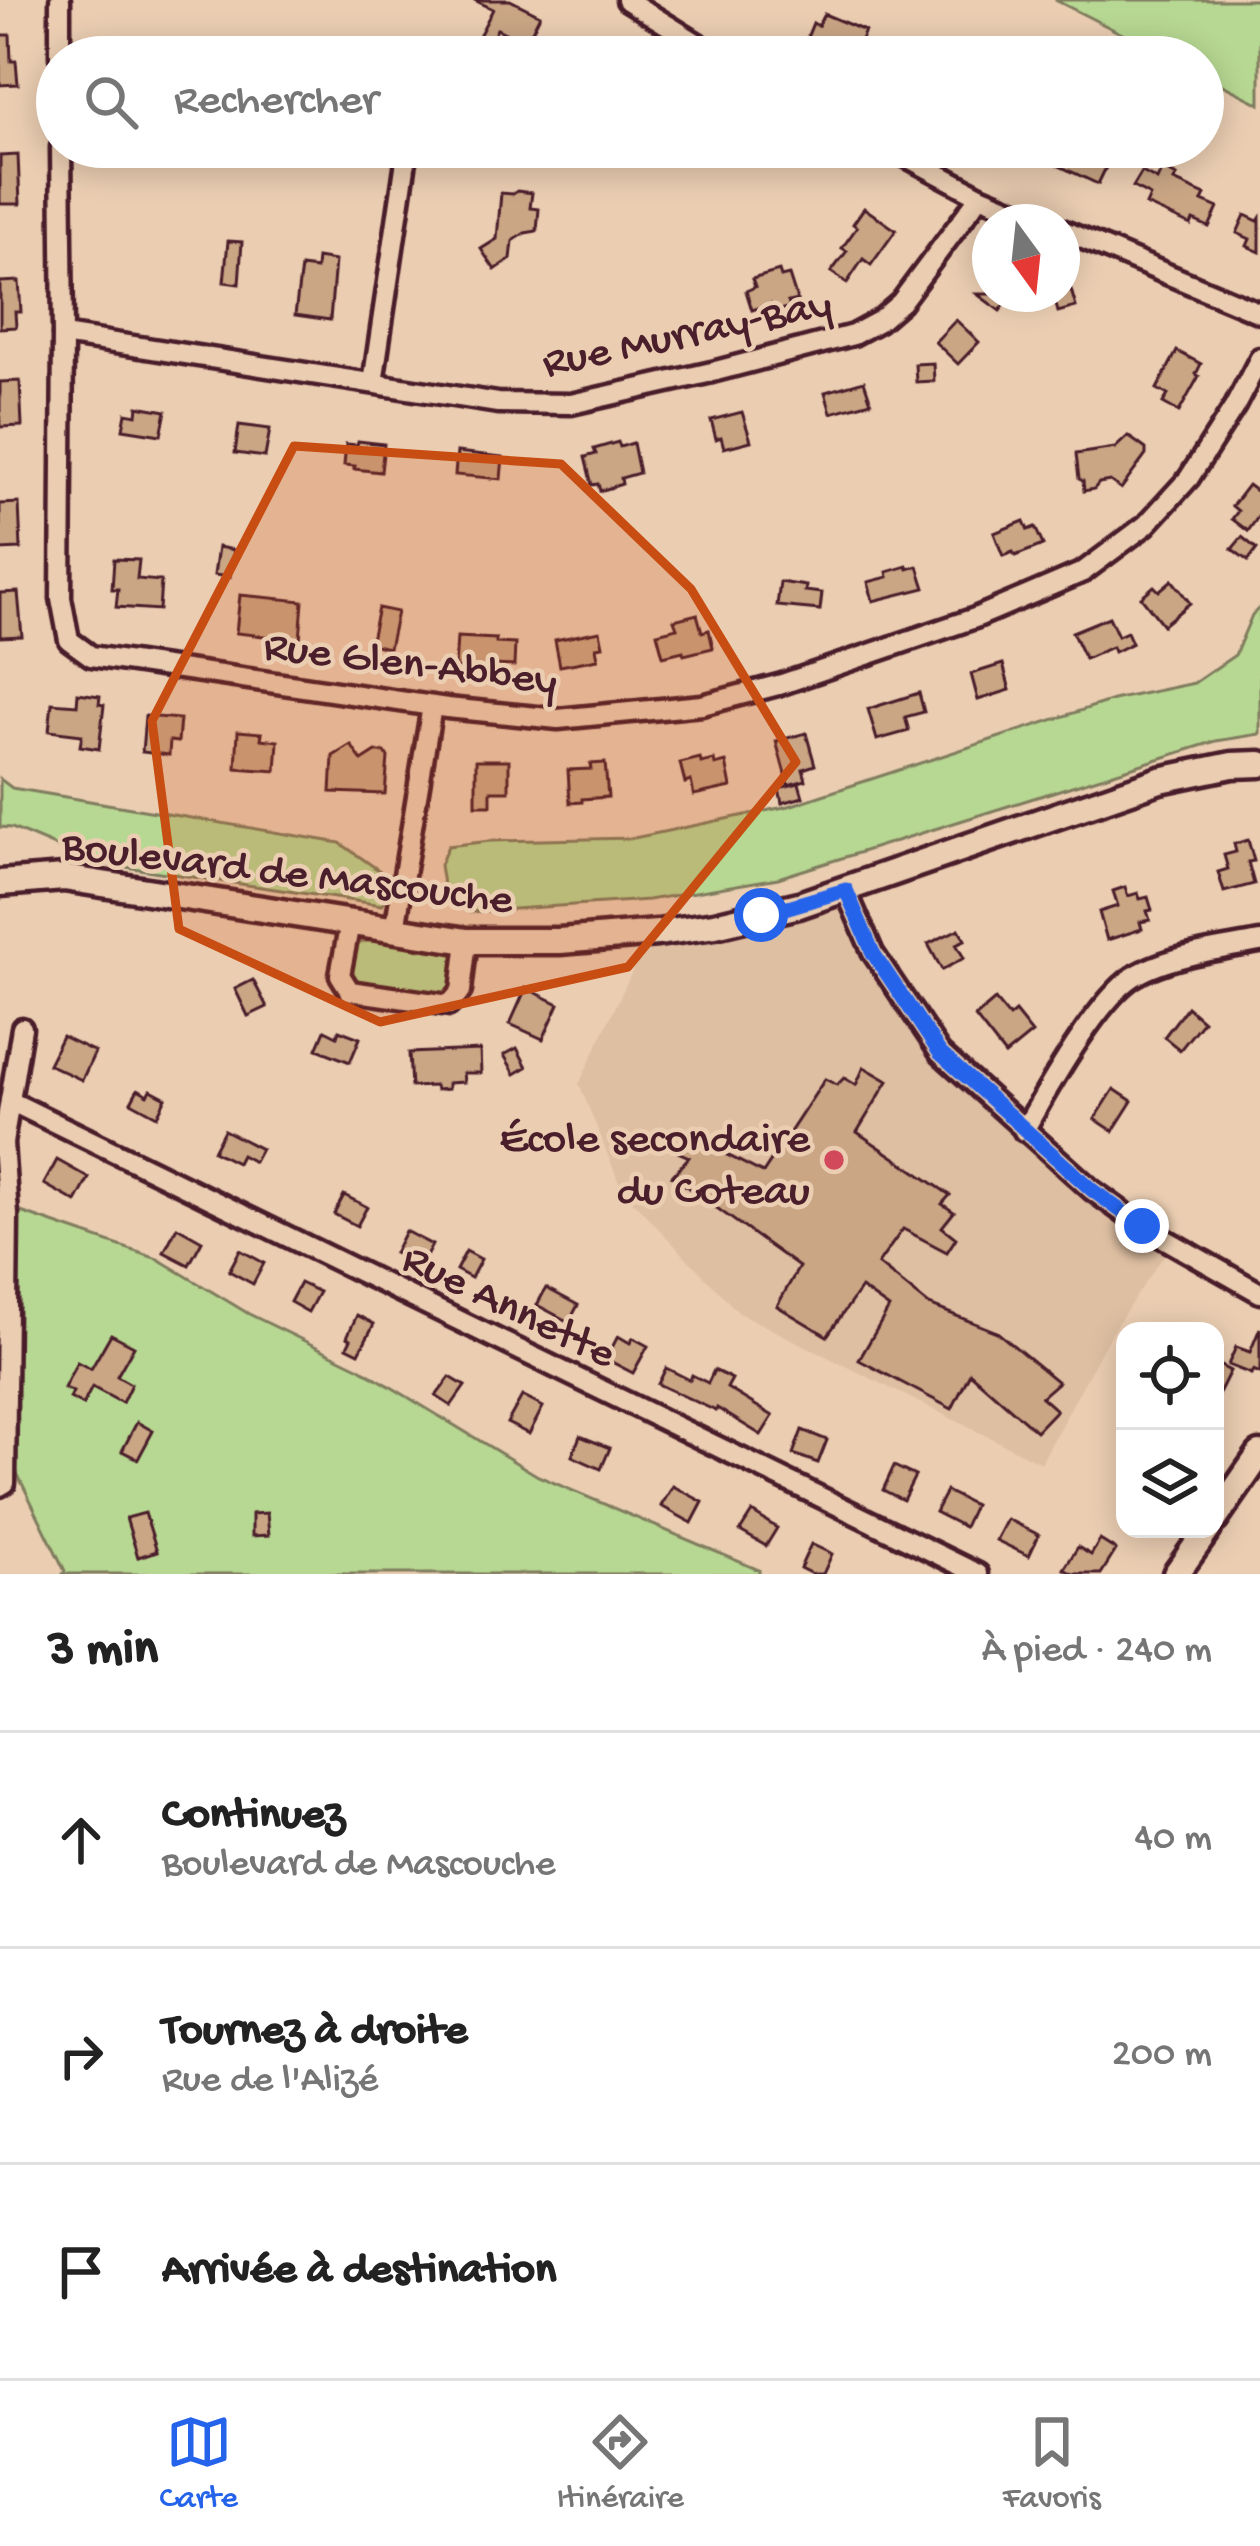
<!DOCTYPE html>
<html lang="fr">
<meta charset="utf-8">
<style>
body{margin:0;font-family:"Gochi Hand",sans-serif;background:#f6f6f6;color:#222}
.controls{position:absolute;right:36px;bottom:36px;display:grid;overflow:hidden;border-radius:24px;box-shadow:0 6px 30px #0003}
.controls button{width:108px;height:108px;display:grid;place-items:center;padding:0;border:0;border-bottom:3px solid #e0e0e0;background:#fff;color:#222;font:60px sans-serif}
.compass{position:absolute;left:972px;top:204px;width:108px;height:108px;border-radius:50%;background:#fff;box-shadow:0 6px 30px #0003;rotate:165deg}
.stop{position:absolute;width:36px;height:36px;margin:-27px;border:9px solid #2563eb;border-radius:50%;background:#fff}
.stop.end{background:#2563eb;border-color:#fff;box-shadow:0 3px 12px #0008}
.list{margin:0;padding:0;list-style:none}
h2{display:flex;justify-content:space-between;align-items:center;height:156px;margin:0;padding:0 48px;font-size:51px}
h2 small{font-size:39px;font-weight:400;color:#767676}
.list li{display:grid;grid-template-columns:78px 1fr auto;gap:36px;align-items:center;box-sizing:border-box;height:216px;padding:0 48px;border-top:3px solid #e0e0e0}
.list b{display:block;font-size:45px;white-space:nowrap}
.list p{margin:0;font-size:39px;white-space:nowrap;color:#767676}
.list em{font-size:39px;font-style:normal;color:#767676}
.icon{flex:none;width:66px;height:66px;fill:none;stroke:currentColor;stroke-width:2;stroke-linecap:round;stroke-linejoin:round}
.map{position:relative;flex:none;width:1260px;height:1574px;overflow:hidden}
.search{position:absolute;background:#fff;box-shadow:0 6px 30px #0003;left:36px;right:36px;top:36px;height:132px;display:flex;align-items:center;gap:30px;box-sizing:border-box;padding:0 42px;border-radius:66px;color:#767676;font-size:45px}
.sheet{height:804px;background:#fff}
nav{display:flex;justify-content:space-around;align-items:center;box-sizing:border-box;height:168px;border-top:3px solid #e0e0e0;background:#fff;font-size:33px;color:#767676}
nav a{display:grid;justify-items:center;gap:6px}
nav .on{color:#2563eb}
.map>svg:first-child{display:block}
.built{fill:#debfa2}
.green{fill:#b7d892;stroke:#807c5e;stroke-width:3}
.building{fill:#caa685;stroke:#4a1f2b;stroke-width:3}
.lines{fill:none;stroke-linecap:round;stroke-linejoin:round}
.minor-casing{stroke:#4a1f2b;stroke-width:27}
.tertiary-casing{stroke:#4a1f2b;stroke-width:33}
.minor{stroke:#ebceb2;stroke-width:18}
.tertiary{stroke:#ebceb2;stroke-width:24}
.route{stroke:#2563eb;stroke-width:15}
.marked{fill:#c84d12;fill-opacity:0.2;stroke:#c84d12;stroke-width:9;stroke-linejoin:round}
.poi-dot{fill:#d1495b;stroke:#ebceb2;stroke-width:4.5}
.labels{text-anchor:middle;stroke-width:9;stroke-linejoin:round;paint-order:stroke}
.street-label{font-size:45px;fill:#4a1f2b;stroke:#ebceb2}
.poi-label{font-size:45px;fill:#4a1f2b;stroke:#ebceb2;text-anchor:end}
</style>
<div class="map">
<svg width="1260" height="1574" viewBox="0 0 1260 1574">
<rect width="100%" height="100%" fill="#ebceb2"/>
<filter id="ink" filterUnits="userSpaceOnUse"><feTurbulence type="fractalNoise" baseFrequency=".00833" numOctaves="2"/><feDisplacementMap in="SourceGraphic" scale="24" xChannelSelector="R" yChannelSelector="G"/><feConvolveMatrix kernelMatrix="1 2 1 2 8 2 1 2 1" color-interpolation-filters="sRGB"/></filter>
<g filter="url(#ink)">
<polygon class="built" points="846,891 940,1053 1024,1131 1174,1241 1111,1333 1041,1463 739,1313 622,1190 579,1084 643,948 786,919"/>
<g class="green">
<polygon points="1055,0 1260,0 1260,104 1203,75 1203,57 1168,57"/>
<polygon points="1260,607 1260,734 1216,741 778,878 648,900 470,912 444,891 440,865 448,846 490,841 634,838 789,806 1113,700 1194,683 1235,655 1252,615"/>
<polygon points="0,779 12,788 340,843 380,871 390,890 382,905 92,862 12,828 0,827"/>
<path d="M 374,939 L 445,949 L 453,953 C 460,972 456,990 437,998 L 356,983 C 348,972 351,961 354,948 L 360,943 Z"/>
<polygon points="18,1211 158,1259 249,1314 360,1368 538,1476 759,1570 759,1574 63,1574 65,1571 15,1469"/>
</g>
<g class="building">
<polygon points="474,0 510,0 540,15 526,43 497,29 491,42 479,36 493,9"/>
<polygon points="824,14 865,31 853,57 831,57 804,45 813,23 818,26"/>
<polygon points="0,35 10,35 11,61 16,61 18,84 0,85"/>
<polygon points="1058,147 1090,147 1111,157 1098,184 1051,162"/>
<polygon points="18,155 20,204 0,204 0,156"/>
<polygon points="1162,169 1177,176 1174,181 1205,195 1202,201 1218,208 1209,227 1193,220 1191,225 1146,205 1150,196 1133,187 1142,172 1157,180"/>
<polygon points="517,191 532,193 530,208 539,209 537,231 525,233 513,241 511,259 495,270 481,249 497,239 501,193 513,194"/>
<polygon points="864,208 896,230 871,265 863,259 847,283 831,272 847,251 842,248 857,227 853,224"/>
<polygon points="1245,215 1258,221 1260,218 1260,252 1247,246 1250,239 1237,233"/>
<polygon points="228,241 242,242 239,284 224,282"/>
<polygon points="317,258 335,261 330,320 295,315 301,267 316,269"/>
<polygon points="1062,269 1065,269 1076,307 1058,312 1053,294 1062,294"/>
<polygon points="779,271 781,277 789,275 797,300 788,302 790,307 774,312 771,304 752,310 746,291 755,287 752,279"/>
<polygon points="19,281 21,312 15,312 16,327 0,328 0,282"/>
<polygon points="977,294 1013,294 1000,311"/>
<polygon points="956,320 979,342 958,364 935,342"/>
<polygon points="1177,351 1201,364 1196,374 1199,376 1179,412 1163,403 1168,395 1157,389"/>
<polygon points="933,363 934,381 916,382 915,364"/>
<polygon points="20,381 22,426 0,427 0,382"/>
<polygon points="864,381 871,402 831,413 825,392"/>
<polygon points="138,406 166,411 161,435 123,429 126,413 137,415"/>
<polygon points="742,412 751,441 724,448 721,437 716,439 711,420"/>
<polygon points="239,425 270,429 265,457 235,453"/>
<polygon points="1128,436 1146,449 1146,455 1121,489 1110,481 1099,483 1094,489 1084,491 1083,481 1079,479 1076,454 1115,448"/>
<polygon points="358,441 384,444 381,472 354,469 355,466 344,465 346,444 357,445"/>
<polygon points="618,442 620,447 633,443 639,473 621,478 622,484 600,491 598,484 592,485 585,457 596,454 594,449"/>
<polygon points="457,452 503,457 501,479 455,475"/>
<polygon points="1248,485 1260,494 1260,514 1248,531 1232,519 1238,511 1232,506"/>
<polygon points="19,503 21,549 0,550 0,504"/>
<polygon points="1024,521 1028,530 1035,527 1043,545 1015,556 1013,552 1003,556 994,533"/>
<polygon points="1242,537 1257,549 1248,561 1232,549"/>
<polygon points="218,547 234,550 230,577 214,575"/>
<polygon points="114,559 139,560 137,579 161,581 159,610 116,607 118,589 112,589"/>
<polygon points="907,566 908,569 918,566 925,588 873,601 868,582 888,577 887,572"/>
<polygon points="1172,580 1190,603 1163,625 1141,597 1154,586 1159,591"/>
<polygon points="780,582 806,586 805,591 822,593 820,610 777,606"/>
<polygon points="18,592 22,636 0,637 0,593"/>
<polygon points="240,595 303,601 300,640 236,633"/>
<polygon points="378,608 397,612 389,648 370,644"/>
<polygon points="697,614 702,632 709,630 713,648 684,655 683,651 663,656 657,633 677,628 674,620"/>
<polygon points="1109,617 1118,636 1127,632 1132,643 1114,652 1112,647 1085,659 1072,632"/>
<polygon points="600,631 603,646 596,647 598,659 560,666 555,640"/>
<polygon points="457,637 496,639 496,643 515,644 514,666 494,665 494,669 455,668"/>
<polygon points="1003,664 1010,690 978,700 971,674"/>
<polygon points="78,693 100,696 99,704 104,705 99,749 80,746 82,735 49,731 52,703 77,705"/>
<polygon points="919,693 924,712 905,717 909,731 877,740 868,709"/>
<polygon points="145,716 180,719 178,742 170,741 169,755 142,752"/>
<polygon points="238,731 262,733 261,739 278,741 276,771 236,768"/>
<polygon points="806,733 815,765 803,769 806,780 788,785 776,741"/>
<polygon points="351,745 362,761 376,752 385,752 388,757 385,794 331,792 333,756"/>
<polygon points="700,758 701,763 714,760 715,765 726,762 731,787 694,795 691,781 685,783 680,763"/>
<polygon points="476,760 509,760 509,791 491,791 491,805 476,805"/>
<polygon points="605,763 608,797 582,799 582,802 570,803 568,770 591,769 590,764"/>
<polygon points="799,783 803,797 782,803 779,788"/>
<polygon points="1248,840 1254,861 1248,862 1254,884 1224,892 1218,872 1228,869 1224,855 1236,852 1234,844"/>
<polygon points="1125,887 1128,896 1138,893 1140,899 1148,897 1152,910 1147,911 1150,920 1140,922 1142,929 1107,940 1099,912 1118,906 1113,891"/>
<polygon points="959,929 965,940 956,944 964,958 942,970 928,944"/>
<polygon points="253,980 267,1007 248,1016 235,989"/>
<polygon points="526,988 559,1004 543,1039 510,1024"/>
<polygon points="995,1000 1009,1017 1015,1012 1032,1033 1005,1055 975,1017"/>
<polygon points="1187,1007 1203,1021 1180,1050 1164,1037"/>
<polygon points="325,1030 337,1036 339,1030 360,1038 350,1062 317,1049"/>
<polygon points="62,1036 95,1052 82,1080 48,1064"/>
<polygon points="517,1048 527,1067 515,1074 504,1055"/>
<polygon points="480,1050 481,1073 463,1073 464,1082 448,1083 448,1089 436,1090 435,1086 411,1087 409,1053"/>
<polygon points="864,1067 888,1081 857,1132 950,1195 942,1204 954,1212 942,1227 956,1238 947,1252 903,1229 878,1264 929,1305 997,1332 1058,1382 1041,1397 1056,1410 1036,1431 970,1373 952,1409 859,1360 889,1308 861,1288 827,1336 777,1306 799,1267 672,1176 689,1157 678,1152 689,1136 763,1173 825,1079 837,1085 844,1078 856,1085"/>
<polygon points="138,1089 148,1095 151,1090 166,1098 157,1116 131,1102"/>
<polygon points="1114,1089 1132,1101 1113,1131 1095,1119"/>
<polygon points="224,1130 261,1149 254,1162 241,1155 237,1163 213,1151"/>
<polygon points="57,1160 89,1178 76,1202 44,1184"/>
<polygon points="344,1195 367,1207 357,1226 334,1214"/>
<polygon points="177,1227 202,1241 189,1265 164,1252"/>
<polygon points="405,1231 432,1245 421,1266 394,1253"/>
<polygon points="240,1250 264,1263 253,1284 229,1271"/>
<polygon points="466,1251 481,1259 471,1278 456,1270"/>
<polygon points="300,1283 319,1292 308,1312 290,1302"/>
<polygon points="546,1288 578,1305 569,1322 537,1305"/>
<polygon points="357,1315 374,1324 359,1353 347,1347 351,1339 347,1337"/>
<polygon points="1260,1328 1260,1373 1253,1370 1251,1374 1228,1365 1236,1347 1250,1352"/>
<polygon points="111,1334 134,1346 117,1376 131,1384 122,1403 92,1387 83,1405 70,1398 73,1392 64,1388 77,1362 91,1369"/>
<polygon points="618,1336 630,1343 633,1338 648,1346 633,1373 606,1359"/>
<polygon points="1215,1363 1230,1371 1215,1401"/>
<polygon points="666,1368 690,1380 692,1375 708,1383 714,1370 732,1379 727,1388 773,1416 761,1435 717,1408 716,1411 658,1384"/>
<polygon points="450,1377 465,1386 451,1406 436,1396"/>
<polygon points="522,1396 543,1407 529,1434 507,1423"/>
<polygon points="137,1422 153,1431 138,1459 122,1451"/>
<polygon points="802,1430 827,1440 818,1463 793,1454"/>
<polygon points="580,1436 610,1448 601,1469 572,1456"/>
<polygon points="894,1466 915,1476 903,1500 883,1490"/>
<polygon points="673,1486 703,1502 692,1523 661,1506"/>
<polygon points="946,1491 974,1505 964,1527 935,1512"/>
<polygon points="752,1512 777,1528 766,1546 740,1531"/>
<polygon points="145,1513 157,1551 138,1557 126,1518"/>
<polygon points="267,1513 269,1535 252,1536 252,1514"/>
<polygon points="1007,1519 1039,1535 1029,1556 996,1540"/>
<polygon points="1100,1540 1116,1550 1101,1574 1073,1574 1064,1569 1078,1547 1091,1555"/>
<polygon points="811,1544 832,1554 823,1574 812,1574 800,1568"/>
</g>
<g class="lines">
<defs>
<g id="minor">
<polyline points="627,0 719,57"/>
<polyline points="60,57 60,0"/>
<polyline points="61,147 63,335 61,598 69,640 91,656 447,708 558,719 702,705 782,684 975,618 1083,572 1146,525 1189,478 1235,406 1260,358"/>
<polyline points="888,147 980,196 1043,222"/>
<polyline points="1062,230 1260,313"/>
<polyline points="63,335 498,403 571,404 712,372 853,335 879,321 901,302 980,196"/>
<polyline points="373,383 408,147"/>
<polyline points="846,891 873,953 940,1053 1092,1190 1142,1226 1260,1293"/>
<polyline points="350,923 340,975 350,991 449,1005 461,991 467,941"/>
<polyline points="395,929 432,706"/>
<polyline points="10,1101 978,1574"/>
<path d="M 1024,1131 C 1046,1091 1097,1001 1133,977 C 1166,956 1222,949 1260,942"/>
<polyline points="0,1486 5,1483 8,1215 3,1143 22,1028"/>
</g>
<g id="tertiary">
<polyline points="0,883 64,878 467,941 560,941 657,933 715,925 799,905 1160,780 1232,765 1260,764"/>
<polyline points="1215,1519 1260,1454"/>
<polyline points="1176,1574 1208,1529"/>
</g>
</defs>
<use href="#minor" class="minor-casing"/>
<use href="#tertiary" class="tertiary-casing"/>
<use href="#minor" class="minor"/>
<use href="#tertiary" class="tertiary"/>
</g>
</g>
<g class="lines" filter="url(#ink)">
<polyline class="route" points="761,915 846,890 873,953 940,1053 1092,1190 1142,1226"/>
</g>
<path class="marked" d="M 294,446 L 561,464 L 691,589 L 796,762 L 628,967 L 380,1022 L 179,929 L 152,721 Z"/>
<circle class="poi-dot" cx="834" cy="1160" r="12"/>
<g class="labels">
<g class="street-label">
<text transform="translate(686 329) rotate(-12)" y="16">Rue Murray-Bay</text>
<text transform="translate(411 659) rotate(7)" y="16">Rue Glen-Abbey</text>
<text transform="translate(288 868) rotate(7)" y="16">Boulevard de Mascouche</text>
<text transform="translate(511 1302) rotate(26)" y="16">Rue Annette</text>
</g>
<g class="poi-label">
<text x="810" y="1150">École secondaire<tspan x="810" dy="52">du Coteau</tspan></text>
</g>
</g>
</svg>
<div class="controls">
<button><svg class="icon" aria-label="locate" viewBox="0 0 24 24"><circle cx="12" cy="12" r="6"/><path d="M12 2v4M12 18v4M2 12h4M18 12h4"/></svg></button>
<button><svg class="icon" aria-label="layers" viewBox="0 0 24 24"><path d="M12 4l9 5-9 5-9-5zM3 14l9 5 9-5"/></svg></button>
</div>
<svg class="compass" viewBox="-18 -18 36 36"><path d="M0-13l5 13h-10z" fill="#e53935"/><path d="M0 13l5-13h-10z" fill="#767676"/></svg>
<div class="stop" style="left:761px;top:915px"></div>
<div class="stop end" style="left:1142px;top:1226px"></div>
<div class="search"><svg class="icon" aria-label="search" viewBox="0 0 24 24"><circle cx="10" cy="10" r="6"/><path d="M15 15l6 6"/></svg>Rechercher</div>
</div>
<section class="sheet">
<h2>3 min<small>À pied · 240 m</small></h2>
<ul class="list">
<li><svg class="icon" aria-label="ahead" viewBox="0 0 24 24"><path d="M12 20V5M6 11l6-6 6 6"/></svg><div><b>Continuez</b><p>Boulevard de Mascouche</p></div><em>40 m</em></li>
<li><svg class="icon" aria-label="right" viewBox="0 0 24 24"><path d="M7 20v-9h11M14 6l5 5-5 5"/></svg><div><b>Tournez à droite</b><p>Rue de l'Alizé</p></div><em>200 m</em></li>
<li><svg class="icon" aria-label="arrive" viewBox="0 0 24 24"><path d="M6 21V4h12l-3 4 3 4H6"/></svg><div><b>Arrivée à destination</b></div></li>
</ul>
</section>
<nav>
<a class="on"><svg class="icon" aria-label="map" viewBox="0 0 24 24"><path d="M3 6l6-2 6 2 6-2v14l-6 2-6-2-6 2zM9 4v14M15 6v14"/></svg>Carte</a>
<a><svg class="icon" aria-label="directions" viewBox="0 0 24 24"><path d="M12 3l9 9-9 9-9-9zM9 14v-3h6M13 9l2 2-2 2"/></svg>Itinéraire</a>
<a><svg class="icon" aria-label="saved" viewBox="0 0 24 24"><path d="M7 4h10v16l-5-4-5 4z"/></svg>Favoris</a>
</nav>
